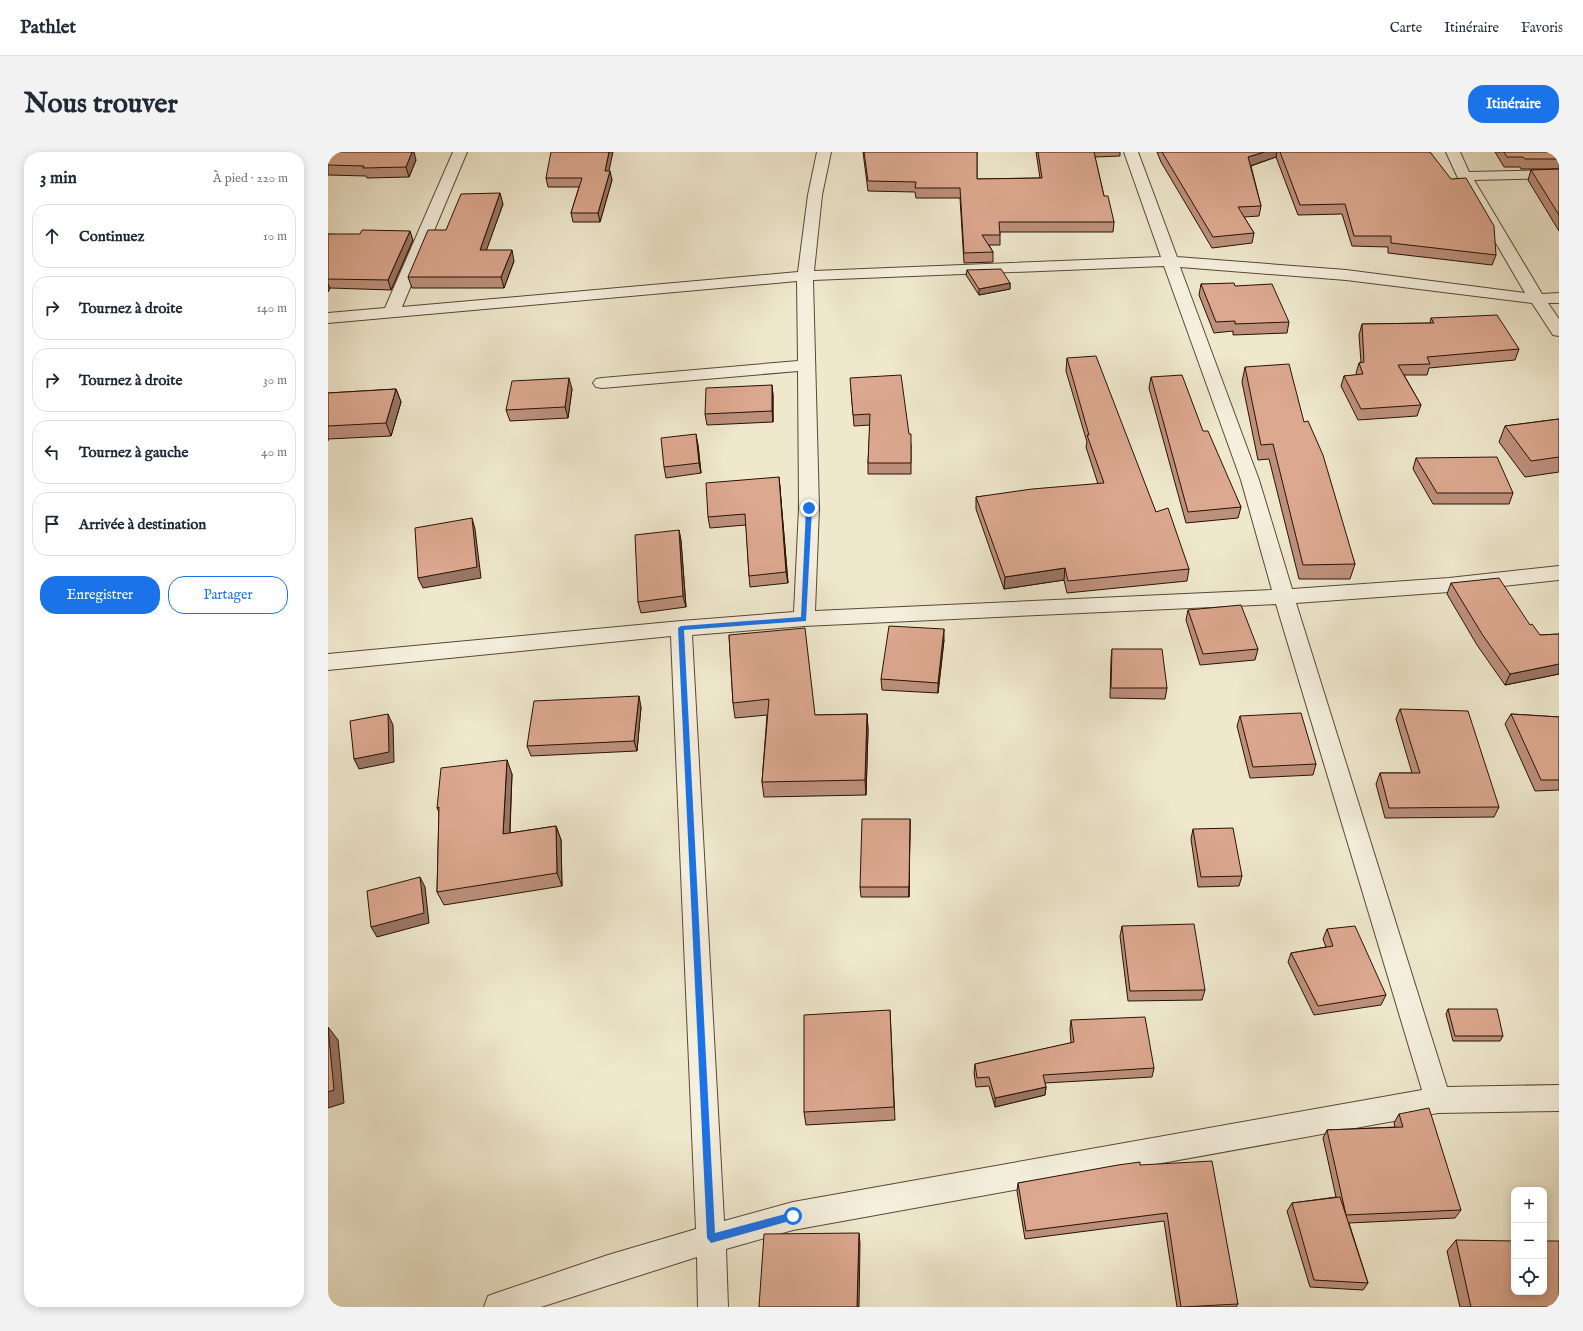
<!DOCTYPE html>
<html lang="fr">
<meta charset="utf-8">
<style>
body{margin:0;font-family:"IM FELL English",serif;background:#f2f2f3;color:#1f2937}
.controls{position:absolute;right:12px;bottom:12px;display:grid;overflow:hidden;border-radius:8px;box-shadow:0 2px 10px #0003}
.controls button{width:36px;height:36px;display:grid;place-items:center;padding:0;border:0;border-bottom:1px solid #e0e1e3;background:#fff;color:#1f2937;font:20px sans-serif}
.stop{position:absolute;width:12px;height:12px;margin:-9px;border:3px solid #1a73e8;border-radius:50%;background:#fff}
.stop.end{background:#1a73e8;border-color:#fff;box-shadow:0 1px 4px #0008}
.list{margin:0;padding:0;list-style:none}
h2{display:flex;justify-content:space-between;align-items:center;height:52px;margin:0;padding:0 16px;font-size:17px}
h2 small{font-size:13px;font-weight:400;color:#747a83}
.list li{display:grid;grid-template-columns:26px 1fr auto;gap:12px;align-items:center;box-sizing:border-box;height:64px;margin:0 8px 8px;padding:0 8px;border:1px solid #e0e1e3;border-radius:16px}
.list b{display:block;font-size:15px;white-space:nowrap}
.list em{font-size:13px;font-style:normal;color:#747a83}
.actions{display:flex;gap:8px;padding:12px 16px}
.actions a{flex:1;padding:9px 0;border:1px solid #1a73e8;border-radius:16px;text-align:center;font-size:14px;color:#1a73e8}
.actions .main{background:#1a73e8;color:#fff}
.icon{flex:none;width:22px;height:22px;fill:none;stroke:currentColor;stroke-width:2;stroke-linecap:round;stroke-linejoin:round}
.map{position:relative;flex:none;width:1231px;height:1155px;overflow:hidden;border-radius:16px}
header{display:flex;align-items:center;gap:24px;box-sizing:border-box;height:56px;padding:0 20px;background:#fff;border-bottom:1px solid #e0e1e3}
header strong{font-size:19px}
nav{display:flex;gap:22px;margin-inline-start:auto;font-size:14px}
.intro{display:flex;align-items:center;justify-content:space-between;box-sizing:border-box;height:96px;padding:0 24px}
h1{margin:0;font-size:28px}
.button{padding:10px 18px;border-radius:16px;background:#1a73e8;color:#fff;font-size:14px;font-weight:700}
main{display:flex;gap:24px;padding:0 24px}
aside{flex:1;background:#fff;border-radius:16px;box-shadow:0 2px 10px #0003}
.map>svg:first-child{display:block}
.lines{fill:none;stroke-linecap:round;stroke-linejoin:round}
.street-casing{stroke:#5a4736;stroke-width:2}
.street{fill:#f5f0de;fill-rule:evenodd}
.wall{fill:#bd907c;stroke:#281104}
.shaded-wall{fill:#9a7665;stroke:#281104}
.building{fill:#dca890;stroke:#281104}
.route{fill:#1a73e8}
</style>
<header>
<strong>Pathlet</strong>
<nav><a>Carte</a><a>Itinéraire</a><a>Favoris</a></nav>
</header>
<div class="intro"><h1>Nous trouver</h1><a class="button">Itinéraire</a></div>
<main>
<aside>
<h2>3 min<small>À pied · 220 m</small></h2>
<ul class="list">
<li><svg class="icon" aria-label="ahead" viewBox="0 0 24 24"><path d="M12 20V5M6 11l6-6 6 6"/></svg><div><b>Continuez</b></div><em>10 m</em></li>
<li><svg class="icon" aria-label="right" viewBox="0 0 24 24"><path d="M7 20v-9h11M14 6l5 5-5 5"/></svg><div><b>Tournez à droite</b></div><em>140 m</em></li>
<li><svg class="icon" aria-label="right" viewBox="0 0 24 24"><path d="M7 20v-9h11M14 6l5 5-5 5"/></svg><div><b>Tournez à droite</b></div><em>30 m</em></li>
<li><svg class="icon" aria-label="left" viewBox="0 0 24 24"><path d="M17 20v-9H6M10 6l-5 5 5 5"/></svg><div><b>Tournez à gauche</b></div><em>40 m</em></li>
<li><svg class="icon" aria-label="arrive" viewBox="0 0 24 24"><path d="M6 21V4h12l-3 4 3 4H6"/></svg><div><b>Arrivée à destination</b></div></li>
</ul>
<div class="actions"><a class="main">Enregistrer</a><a>Partager</a></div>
</aside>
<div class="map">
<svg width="1231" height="1155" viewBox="0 0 1231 1155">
<rect width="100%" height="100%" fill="#efe8cd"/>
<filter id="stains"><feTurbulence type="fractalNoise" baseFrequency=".005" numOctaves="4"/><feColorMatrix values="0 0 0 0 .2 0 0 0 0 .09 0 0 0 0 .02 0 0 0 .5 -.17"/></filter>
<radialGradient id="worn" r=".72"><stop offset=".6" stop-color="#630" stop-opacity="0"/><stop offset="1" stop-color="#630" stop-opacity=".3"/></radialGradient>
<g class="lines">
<defs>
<path id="street" d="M 125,0 L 139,0 L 74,155 L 470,120 L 480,43 L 489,0 L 503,0 L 494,43 L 486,119 L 833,105 L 796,0 L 810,0 L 849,105 L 1018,118 L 1197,141 L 1129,24 L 1118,0 L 1132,0 L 1141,20 L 1231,18 L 1231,26 L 1146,28 L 1214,142 L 1231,141 L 1231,151 L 1220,151 L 1231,167 L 1231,184 L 1225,183 L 1204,151 L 1018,128 L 852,115 L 931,328 L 964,437 L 1121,426 L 1231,414 L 1231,428 L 1121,440 L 968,451 L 1119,935 L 1231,933 L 1231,959 L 1110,961 L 465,1078 L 398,1097 L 400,1155 L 370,1155 L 369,1105 L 213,1155 L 156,1155 L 160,1144 L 171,1140 L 280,1103 L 368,1077 L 343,484 L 0,518 L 0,502 L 353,469 L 466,460 L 471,356 L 470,219 L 274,236 L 268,235 L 265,231 L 268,227 L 274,226 L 470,209 L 469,129 L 0,171 L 0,161 L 57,156 ZM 836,114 L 913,328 L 944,438 L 487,459 L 491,356 L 485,128 ZM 948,452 L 1094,938 L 465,1050 L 396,1069 L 364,483 L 476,474 Z"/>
</defs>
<use href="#street" class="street-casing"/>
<use href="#street" class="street"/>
</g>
<g class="wall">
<polygon points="0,0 88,8 81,25 39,26 38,24 0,23"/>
<polygon points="535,0 649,0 649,27 712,26 708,0 792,0 792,4 767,5 776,44 786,70 785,80 672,80 672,93 661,93 665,100 665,110 636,111 632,46 588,46 587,40 540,39"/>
<polygon points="829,0 1102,0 1168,103 1164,113 1060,101 1060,95 1024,94 1014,62 970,63 948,5 923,14 933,54 931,64 916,65 926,81 924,91 884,96 833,10"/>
<polygon points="1167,0 1231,0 1231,17 1193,17 1192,15 1176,15"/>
<polygon points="1231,17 1231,79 1200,28 1203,18"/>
<polygon points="281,19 284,28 272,70 245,70 243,61 251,35 220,35 218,26"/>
<polygon points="175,52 158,98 186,109 176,136 84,136 80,125 118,78"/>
<polygon points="0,82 85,88 63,138 2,136 0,140"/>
<polygon points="639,118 682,131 682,137 651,143 638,123"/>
<polygon points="873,132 907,134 961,170 959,181 905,183 905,179 886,181 871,143"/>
<polygon points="1103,166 1191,197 1187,208 1101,216 1099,223 1076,223 1093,253 1089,264 1030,268 1013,234 1016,224 1029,223 1028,221 1031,211 1033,210 1031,183 1034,172 1102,171"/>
<polygon points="739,206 861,417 859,429 739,441 736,428 676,437 648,357 648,345 770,332 758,295 759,290 738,219"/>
<polygon points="917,215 976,270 1027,412 1022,427 971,427 941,307 930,308 914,230"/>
<polygon points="823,225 875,279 913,355 910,366 858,371 821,236"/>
<polygon points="444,233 445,244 445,270 379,273 377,262"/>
<polygon points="68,237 73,250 63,284 0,287 0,289 0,241"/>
<polygon points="244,237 240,266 182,269 178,258"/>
<polygon points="523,237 581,282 583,293 583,322 540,322 540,311 542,273 526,274"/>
<polygon points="1231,267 1231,320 1197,325 1171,290 1177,274"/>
<polygon points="370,293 373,321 338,326 336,315"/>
<polygon points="1088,306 1185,341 1181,352 1105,352 1085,317"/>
<polygon points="451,325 460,431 422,435 421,424 418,373 382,376 380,365"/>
<polygon points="351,378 353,389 358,455 313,461 310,450"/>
<polygon points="1123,431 1202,473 1212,483 1231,482 1231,522 1177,533 1149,493 1119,442"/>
<polygon points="860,458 930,497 927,508 872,513 858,468"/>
<polygon points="401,483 487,563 539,562 540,578 538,643 436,645 434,630 439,563 407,566 405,551"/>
<polygon points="616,488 610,541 554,538 553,527"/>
<polygon points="784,497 839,536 837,547 782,546 783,507"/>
<polygon points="313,555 309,599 203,604 199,594"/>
<polygon points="1072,557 1171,655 1166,665 1057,666 1048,632 1052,621 1084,621 1068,567"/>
<polygon points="1183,562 1231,565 1231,638 1207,639 1177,572"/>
<polygon points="912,564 988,612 985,623 922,626 909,574"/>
<polygon points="184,622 182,681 228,674 233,688 234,734 116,753 109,740 111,660 109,656"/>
<polygon points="582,667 581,745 533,745 532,735"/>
<polygon points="865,677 914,724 911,734 870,735 863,687"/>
<polygon points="794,774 877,838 874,848 800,849 792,784"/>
<polygon points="999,777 1058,843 1053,853 986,863 960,810 963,801 998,795 995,787"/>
<polygon points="1120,857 1175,884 1172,889 1125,889 1118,862"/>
<polygon points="562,858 567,968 478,973 476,960"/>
<polygon points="743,868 826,916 824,925 717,931 718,935 717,943 667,955 661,934 648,935 646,921 647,912 743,891 742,877"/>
<polygon points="1071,962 1133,1058 1127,1066 1021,1071 1040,1131 1035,1138 982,1135 959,1059 964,1051 1008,1045 995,986 999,978 1067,975 1066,971"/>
<polygon points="812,1013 910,1152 908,1155 849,1155 836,1069 697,1087 689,1039 690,1031"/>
<polygon points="1128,1088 1231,1155 1132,1155 1119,1099"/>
</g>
<g class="shaded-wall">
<polygon points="84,0 86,0 88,8 81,25 78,15"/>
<polygon points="281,0 285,0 279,28 277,19"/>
<polygon points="936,0 949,0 948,5 919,15 920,5"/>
<polygon points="282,19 284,28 272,70 270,61"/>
<polygon points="172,41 175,52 155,108 152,98"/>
<polygon points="82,79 85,88 63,138 60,128"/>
<polygon points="184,98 186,109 176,136 173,125"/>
<polygon points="682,131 682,137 651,143 651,137"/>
<polygon points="0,132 2,136 0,140"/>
<polygon points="241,226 244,237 240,266 237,255"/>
<polygon points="444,233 445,244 445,270 444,259"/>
<polygon points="68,237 73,250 63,284 58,271"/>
<polygon points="368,282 370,293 373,321 371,311"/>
<polygon points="451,325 452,336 460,431 458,420"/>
<polygon points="144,366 147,377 153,426 95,436 90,426"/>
<polygon points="351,378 353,389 358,455 355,444"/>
<polygon points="737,416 736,428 676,437 677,425"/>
<polygon points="616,477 616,488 610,541 610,531"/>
<polygon points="1231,512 1231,522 1177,533 1182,522"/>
<polygon points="311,544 313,555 309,599 306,589"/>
<polygon points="60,562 65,573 66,610 31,617 26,607"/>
<polygon points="539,562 540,578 538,643 537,628"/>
<polygon points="179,608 184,622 181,696 175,682"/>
<polygon points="582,667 582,677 581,745 581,735"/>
<polygon points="228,674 233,688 234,734 229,721"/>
<polygon points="92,725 97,735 101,771 49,785 43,775"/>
<polygon points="0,875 10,888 16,951 0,956"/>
<polygon points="718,935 717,943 667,955 667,946"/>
<polygon points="531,1081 532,1092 531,1155 529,1155"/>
</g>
<g class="building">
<polygon points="0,0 84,0 78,15 35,16 36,14 0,13"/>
<polygon points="223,0 281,0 277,19 282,19 270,61 243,61 254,26 218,26"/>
<polygon points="536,0 649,0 649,27 714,26 710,0 766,0 776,44 780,44 786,70 671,70 672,83 654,83 665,100 636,101 632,36 587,36 588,30 540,29"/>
<polygon points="834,0 936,0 920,5 933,54 910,55 926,81 885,85"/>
<polygon points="952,0 1102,0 1123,27 1138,26 1166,74 1168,103 1063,91 1063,84 1026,84 1017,52 972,53"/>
<polygon points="1176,0 1231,0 1231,7 1197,7 1195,5 1179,5"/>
<polygon points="1231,17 1231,63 1203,18"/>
<polygon points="172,41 152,98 184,98 173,125 80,125 100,78 118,78 133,42"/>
<polygon points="34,78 82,79 60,128 0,127 0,82 32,82"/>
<polygon points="673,117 682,131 651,137 639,118"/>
<polygon points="906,131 907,134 944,132 961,170 907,172 907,169 888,170 873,132"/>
<polygon points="1169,163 1191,197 1099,205 1102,212 1070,213 1093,253 1033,257 1016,224 1035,222 1031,211 1036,210 1034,172 1106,171 1103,166"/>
<polygon points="768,204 828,360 840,356 861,417 740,429 737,416 677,425 648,345 704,337 776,331 759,283 761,283 739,206"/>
<polygon points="961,212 976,270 980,269 995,303 1027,412 975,413 945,292 933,293 917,215"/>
<polygon points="573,223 581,282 583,282 583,311 540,311 542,262 525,263 522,226"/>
<polygon points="854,223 875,279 880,279 913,355 860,360 823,225"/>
<polygon points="241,226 237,255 178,258 184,229"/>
<polygon points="444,233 444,259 377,262 378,236"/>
<polygon points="68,237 58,271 0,274 0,241"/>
<polygon points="1231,267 1231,305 1203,309 1177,274"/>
<polygon points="368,282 371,311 336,315 333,286"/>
<polygon points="1169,305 1185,341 1109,341 1088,306"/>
<polygon points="451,325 458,420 421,424 417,362 380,365 378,331"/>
<polygon points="144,366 149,415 90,426 87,376"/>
<polygon points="351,378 355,444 310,450 307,383"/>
<polygon points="1171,426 1202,473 1204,472 1212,483 1231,482 1231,512 1182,522 1154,482 1123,431"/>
<polygon points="913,453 930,497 875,502 860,458"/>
<polygon points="561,474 616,477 610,531 553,527"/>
<polygon points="477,476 487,563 539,562 537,628 434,630 441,547 405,551 401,483"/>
<polygon points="784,497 834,497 839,536 783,536"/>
<polygon points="311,544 306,589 199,594 206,549"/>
<polygon points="1072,557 1140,559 1171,655 1061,656 1052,621 1092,621"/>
<polygon points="973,561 988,612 925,615 912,564"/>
<polygon points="60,562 61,600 26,607 22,569"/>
<polygon points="1183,562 1231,565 1231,628 1213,628"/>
<polygon points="179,608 175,682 228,674 229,721 109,740 111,655 109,656 113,616"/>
<polygon points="534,667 582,667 581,735 532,735"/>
<polygon points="905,676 914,724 873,725 865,677"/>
<polygon points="92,725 96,761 43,775 39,739"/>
<polygon points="866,772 877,838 802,839 794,774"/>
<polygon points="1027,774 1058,843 990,854 963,801 1005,794 999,777"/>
<polygon points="1120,857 1169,857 1175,884 1127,884"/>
<polygon points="562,858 566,955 476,960 476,863"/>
<polygon points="817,865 826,916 715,923 718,935 667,946 661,925 649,926 647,912 746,890 743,868"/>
<polygon points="0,875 6,938 0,940"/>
<polygon points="1101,956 1133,1058 1018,1063 999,978 1075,975 1071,962"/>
<polygon points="884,1009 910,1152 853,1155 839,1061 698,1079 690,1031 790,1013 812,1010 812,1013"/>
<polygon points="1012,1045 1040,1131 986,1128 964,1051"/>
<polygon points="531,1081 529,1155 431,1155 436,1082"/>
<polygon points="1128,1088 1186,1089 1186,1140 1216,1140 1216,1089 1231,1089 1231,1155 1143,1155"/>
</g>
<polygon class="route" points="481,354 484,356 478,469 356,478 387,1081 465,1060 469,1064 465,1068 383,1091 379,1086 350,476 353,474 473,465 478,356"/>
<rect width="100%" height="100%" filter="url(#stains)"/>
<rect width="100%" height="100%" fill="url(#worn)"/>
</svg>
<div class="controls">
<button>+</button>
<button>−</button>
<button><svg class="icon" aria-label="locate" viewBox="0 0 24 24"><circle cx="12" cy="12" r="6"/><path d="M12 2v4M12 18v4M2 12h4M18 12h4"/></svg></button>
</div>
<div class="stop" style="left:465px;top:1064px"></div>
<div class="stop end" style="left:481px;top:356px"></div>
</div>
</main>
